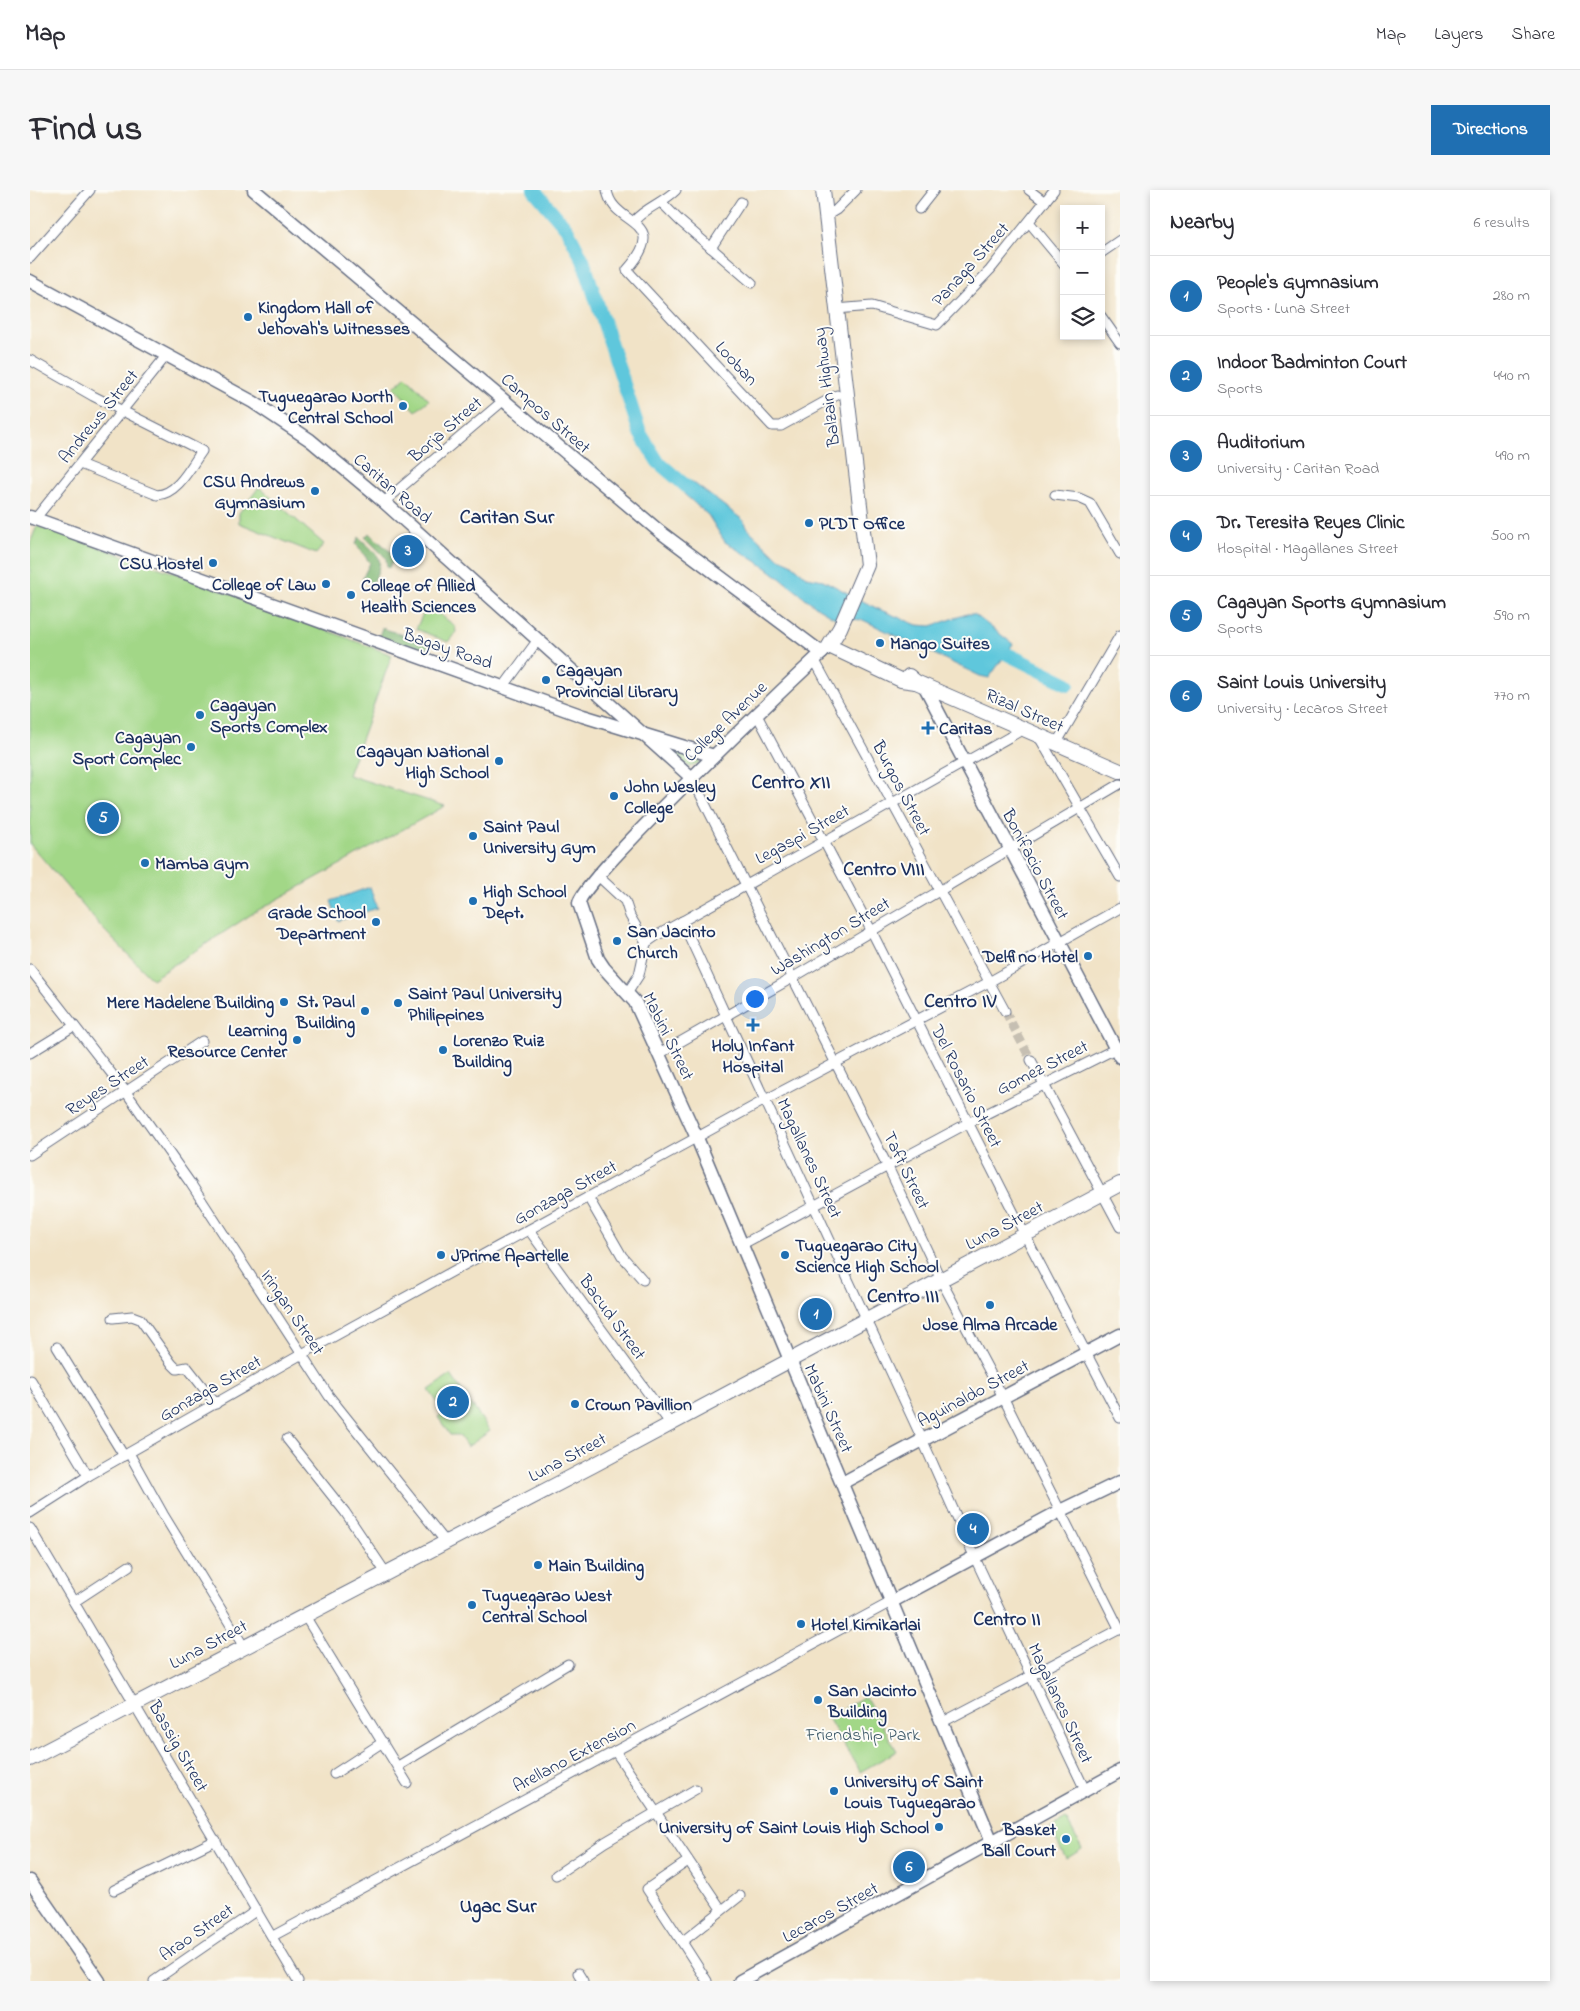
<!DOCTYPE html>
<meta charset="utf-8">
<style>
body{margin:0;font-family:"Indie Flower",sans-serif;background:#f7f7f7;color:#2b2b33}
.controls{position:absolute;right:15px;top:15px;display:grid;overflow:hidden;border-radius:0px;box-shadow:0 2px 8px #0003}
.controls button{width:45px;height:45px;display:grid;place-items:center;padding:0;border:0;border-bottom:1px solid #e1e1e2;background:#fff;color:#2b2b33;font:25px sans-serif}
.you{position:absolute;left:724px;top:808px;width:18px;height:18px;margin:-12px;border:4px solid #fff;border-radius:50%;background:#1a73e8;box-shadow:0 0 0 8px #1a73e833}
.badge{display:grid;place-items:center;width:32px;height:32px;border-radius:50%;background:#1f6fb2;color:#fff;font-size:16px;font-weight:700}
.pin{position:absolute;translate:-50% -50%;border:2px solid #fff;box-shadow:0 1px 5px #0006}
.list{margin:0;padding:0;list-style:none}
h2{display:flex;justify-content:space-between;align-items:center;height:65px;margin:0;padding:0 20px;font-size:21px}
h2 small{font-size:16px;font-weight:400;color:#7c7c81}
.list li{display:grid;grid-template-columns:32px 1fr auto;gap:15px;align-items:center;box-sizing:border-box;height:80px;padding:0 20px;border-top:1px solid #e1e1e2}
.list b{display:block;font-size:19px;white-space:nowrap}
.list p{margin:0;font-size:16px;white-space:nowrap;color:#7c7c81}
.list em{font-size:16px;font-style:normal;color:#7c7c81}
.icon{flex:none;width:28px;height:28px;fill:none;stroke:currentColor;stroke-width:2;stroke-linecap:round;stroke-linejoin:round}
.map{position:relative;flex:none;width:1090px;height:1791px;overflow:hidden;border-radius:0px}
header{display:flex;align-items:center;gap:30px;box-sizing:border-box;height:70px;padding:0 25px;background:#fff;border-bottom:1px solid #e1e1e2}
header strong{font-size:24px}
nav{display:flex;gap:28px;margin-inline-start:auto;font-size:18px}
.intro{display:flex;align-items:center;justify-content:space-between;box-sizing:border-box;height:120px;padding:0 30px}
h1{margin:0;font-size:35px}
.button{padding:12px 22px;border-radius:0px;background:#1f6fb2;color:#fff;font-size:18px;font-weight:700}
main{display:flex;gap:30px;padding:0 30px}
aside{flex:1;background:#fff;border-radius:0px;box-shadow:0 2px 8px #0003}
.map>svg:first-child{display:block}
.green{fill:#a2d787;stroke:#5e8372}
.forest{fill:#81b874;stroke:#4e7469}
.water{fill:#5fc7dc;stroke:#3d7b9d}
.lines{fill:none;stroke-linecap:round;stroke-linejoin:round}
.river{stroke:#5fc7dc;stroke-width:14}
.street-tunnel{stroke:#c6bfb2;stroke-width:9;stroke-dasharray:9 4.5;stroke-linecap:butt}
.street-casing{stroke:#666e83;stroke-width:11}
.secondary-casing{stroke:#666e83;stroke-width:15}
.primary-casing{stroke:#666e83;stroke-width:16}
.street{stroke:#fff;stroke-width:9}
.secondary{stroke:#fff;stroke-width:12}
.primary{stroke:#fff;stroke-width:14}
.poi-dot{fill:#1f6fb2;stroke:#fdfcf7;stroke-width:2}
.labels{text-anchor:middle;stroke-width:4;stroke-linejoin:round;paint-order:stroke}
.street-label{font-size:18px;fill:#1b2f5e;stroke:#fdfcf7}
.poi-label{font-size:18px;font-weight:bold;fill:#1b2f5e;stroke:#fdfcf7;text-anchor:start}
.park-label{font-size:18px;fill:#3d5968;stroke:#fdfcf7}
.quarter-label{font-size:20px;font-weight:bold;fill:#1b2f5e;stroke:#fdfcf7}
</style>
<header>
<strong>Map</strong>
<nav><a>Map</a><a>Layers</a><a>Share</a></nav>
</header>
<div class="intro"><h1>Find us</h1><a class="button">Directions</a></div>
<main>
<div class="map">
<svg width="1090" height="1791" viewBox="0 0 1090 1791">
<rect width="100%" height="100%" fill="#fdfcf7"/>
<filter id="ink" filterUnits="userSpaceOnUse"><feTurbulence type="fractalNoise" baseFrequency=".02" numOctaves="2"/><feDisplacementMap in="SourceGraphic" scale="10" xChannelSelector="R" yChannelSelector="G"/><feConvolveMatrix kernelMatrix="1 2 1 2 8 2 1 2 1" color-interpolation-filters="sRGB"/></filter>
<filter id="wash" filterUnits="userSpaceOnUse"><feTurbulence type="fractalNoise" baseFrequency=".0096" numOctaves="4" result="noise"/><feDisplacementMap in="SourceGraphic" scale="20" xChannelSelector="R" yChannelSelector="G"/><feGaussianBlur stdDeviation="1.12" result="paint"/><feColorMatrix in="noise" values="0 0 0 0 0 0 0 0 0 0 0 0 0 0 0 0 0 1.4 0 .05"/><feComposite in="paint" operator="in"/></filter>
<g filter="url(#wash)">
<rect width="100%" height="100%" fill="#f1e3c7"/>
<g class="green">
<polygon points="376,186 399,210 386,221 364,197"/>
<polygon points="229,297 294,354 286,364 209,333 209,323"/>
<polygon points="7,336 159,388 362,465 318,585 415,616 225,722 122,789 73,739 0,654 0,353"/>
<polygon points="399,416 425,436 426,442 418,452 386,439 396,417"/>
<polygon points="642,560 669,568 669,573 659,577 641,561"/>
<polygon points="421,1185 460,1241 437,1257 429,1245 420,1245 408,1227 414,1222 399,1200"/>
<polygon points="835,1506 867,1561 830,1582 798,1528"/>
<polygon points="1036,1629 1052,1659 1036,1669 1020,1638"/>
</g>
<g class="forest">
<polygon points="339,343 370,370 367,373 361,373 359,378 357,377 356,368 335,347"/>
<path d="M 329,347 C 351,369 355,366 342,395 L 332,389 L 340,373 L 326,354 Z"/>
<polygon points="352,438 399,454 395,462 349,446"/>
</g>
<g class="water">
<polygon points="661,291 713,330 716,337 747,367 761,373 777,387 793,390 846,418 887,435 901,436 937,424 944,424 983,454 959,488 950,486 833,430 805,428 788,418 737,378 695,352 678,325 654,304"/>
<polygon points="340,697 347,718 308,731 301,711"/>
</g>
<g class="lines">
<g class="river">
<polyline points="504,0 537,39 553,70 610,243 628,272 671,309"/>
<polyline points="961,456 1038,494"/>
</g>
</g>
</g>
<g filter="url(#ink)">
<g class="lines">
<polyline class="street-tunnel" points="975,821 1001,870"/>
<defs>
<g id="street">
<path d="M 577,0 C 582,37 643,28 597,80 L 742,236 L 751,236 L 807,205"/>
<polyline points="999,0 1015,12"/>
<polyline points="631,12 650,31 722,93"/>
<polyline points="889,19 904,0"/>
<polyline points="796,26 806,20 826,0"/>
<path d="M 604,31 C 616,17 633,13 646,0"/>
<polyline points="999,32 1034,74"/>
<polyline points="681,58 711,12"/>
<polyline points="1071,63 1090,50"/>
<polyline points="0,68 60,0"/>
<polyline points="806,119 842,116 907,135 960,80 1024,0"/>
<polyline points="1071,126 1090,153"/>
<path d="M 0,170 L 63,206 L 172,261 C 161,276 148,304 127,305 L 50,274"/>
<polyline points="1025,305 1049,308 1060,313 1090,364"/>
<polyline points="354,312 474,210"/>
<polyline points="5,329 136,166"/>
<polyline points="784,469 975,821"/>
<polyline points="474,496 507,451"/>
<polyline points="727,525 841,740 995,1045 1090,1228"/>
<polyline points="1009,547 1090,687"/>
<polyline points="1026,554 1090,445"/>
<polyline points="662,588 858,977 911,1090 973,1207 1090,1440"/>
<polyline points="567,685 595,711 600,726 616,753"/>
<polyline points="652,731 892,1249 944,1366 1055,1600"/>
<polyline points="0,779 96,902 161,994 299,1206 415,1351"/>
<polyline points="598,802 609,785 616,753 626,746 992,540"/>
<polyline points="0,863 44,836"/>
<polyline points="629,864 762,788 1090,594"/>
<polyline points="1001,870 1090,1037"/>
<polyline points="0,965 172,851"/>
<polyline points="558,1007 592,1066 613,1090"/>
<polyline points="499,1040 640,1233"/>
<polyline points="711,1055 938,933 1089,857"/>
<polyline points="83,1128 102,1126 110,1129 142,1174 147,1179 157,1177 186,1214"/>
<polyline points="27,1157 94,1266"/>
<polyline points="1,1190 58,1286"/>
<polyline points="257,1249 315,1322 356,1383"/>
<polyline points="99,1263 133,1324 214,1457"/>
<polyline points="0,1323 58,1286 272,1164 735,910 959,792 1090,718"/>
<polyline points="0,1338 268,1791"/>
<polyline points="44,1412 99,1376"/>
<polyline points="275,1426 377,1593"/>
<polyline points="911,1533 1090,1439"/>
<polyline points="585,1561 691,1719"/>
<polyline points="368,1576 538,1474"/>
<polyline points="304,1584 353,1552"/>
<polyline points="526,1685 575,1652 666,1599"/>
<polyline points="84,1700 186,1650"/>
<polyline points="243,1746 861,1412"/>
<polyline points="652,1752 617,1699 658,1671"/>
<polyline points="548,1783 553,1791"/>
<polyline points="124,1791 227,1720"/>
<polyline points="677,1791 652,1752 710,1706"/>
</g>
<g id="secondary">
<polyline points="224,0 629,341 792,463"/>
<polyline points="0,91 223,212 280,250 354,312 662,588"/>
<polyline points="0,327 553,526 684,566"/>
<path d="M 799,456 C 767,486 550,691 549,713 L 568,769 L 574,778 L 605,812 L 667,948 L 962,1652"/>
<polyline points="894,495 1090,867"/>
<polyline points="812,1293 1090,1145"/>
<polyline points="861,1412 1030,1321 1090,1292"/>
<polyline points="0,1691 69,1791"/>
<polyline points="710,1791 1090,1581"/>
</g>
<g id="primary">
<polyline points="793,0 837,375 810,438 799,456 871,490 886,492"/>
<polyline points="879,486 886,492 1090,581"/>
<polyline points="0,1569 562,1276 1090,994"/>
</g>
</defs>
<use href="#street" class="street-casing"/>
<use href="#secondary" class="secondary-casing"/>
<use href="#primary" class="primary-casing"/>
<use href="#street" class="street"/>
<use href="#secondary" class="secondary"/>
<use href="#primary" class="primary"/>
</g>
</g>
<g class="poi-dot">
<circle cx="218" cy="127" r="5"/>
<circle cx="373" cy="216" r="5"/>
<circle cx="285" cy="301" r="5"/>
<circle cx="779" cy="333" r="5"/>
<circle cx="183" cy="373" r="5"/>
<circle cx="296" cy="394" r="5"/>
<circle cx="321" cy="405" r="5"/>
<circle cx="850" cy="453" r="5"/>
<circle cx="516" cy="490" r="5"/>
<circle cx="170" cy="525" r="5"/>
<path d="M895.5 530.5h5v5h5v5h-5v5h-5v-5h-5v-5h5z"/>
<circle cx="161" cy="557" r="5"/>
<circle cx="469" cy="571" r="5"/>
<circle cx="584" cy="606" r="5"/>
<circle cx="443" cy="646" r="5"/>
<circle cx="115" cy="673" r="5"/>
<circle cx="443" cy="711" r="5"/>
<circle cx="346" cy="732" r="5"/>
<circle cx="587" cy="751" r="5"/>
<circle cx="1058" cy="766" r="5"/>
<circle cx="254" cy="812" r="5"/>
<circle cx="368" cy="813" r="5"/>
<circle cx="335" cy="821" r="5"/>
<path d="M720.5 827.5h5v5h5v5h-5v5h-5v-5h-5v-5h5z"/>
<circle cx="267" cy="850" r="5"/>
<circle cx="413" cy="860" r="5"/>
<circle cx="411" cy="1065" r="5"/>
<circle cx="755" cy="1065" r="5"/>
<circle cx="960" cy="1115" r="5"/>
<circle cx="545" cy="1214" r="5"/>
<circle cx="508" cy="1375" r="5"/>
<circle cx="442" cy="1415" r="5"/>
<circle cx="771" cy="1434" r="5"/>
<circle cx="788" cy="1510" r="5"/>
<circle cx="804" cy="1601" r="5"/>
<circle cx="909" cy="1637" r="5"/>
<circle cx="1036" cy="1649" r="5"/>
</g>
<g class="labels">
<g class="street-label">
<text transform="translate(940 74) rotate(-48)" y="6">Panaga Street</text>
<text transform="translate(707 173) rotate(47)" y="6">Looban</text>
<text transform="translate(796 197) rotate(-97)" y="6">Balzain Highway</text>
<text transform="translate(516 223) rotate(41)" y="6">Campos Street</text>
<text transform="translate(68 226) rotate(-51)" y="6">Andrews Street</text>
<text transform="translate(415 239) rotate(-41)" y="6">Borja Street</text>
<text transform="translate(363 298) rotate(41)" y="6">Caritan Road</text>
<text transform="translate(418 458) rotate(19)" y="6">Bagay Road</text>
<text transform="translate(995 520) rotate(24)" y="6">Rizal Street</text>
<text transform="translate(695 531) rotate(-44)" y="6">College Avenue</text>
<text transform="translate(872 598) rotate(62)" y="6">Burgos Street</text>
<text transform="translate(772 644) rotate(-29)" y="6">Legaspi Street</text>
<text transform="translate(1006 674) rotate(62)" y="6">Bonifacio Street</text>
<text transform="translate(800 746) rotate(-31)" y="6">Washington Street</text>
<text transform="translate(639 846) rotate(64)" y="6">Mabini Street</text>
<text transform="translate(1012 877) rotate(-27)" y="6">Gomez Street</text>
<text transform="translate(77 895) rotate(-33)" y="6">Reyes Street</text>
<text transform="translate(937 896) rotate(63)" y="6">Del Rosario Street</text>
<text transform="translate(780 968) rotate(65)" y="6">Magallanes Street</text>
<text transform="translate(877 980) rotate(64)" y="6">Taft Street</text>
<text transform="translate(535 1002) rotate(-29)" y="6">Gonzaga Street</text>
<text transform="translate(974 1035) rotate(-28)" y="6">Luna Street</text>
<text transform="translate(263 1122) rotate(56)" y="6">Iringan Street</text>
<text transform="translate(583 1127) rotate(54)" y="6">Bacud Street</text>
<text transform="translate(180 1198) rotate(-30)" y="6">Gonzaga Street</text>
<text transform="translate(943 1203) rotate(-28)" y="6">Aguinaldo Street</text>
<text transform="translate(799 1218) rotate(66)" y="6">Mabini Street</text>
<text transform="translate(537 1267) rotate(-28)" y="6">Luna Street</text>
<text transform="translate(178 1454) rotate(-28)" y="6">Luna Street</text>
<text transform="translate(1031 1513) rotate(65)" y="6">Magallanes Street</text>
<text transform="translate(149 1556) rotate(60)" y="6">Bassig Street</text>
<text transform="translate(544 1565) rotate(-28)" y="6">Arellano Extension</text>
<text transform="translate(800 1722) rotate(-29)" y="6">Lecaros Street</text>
<text transform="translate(166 1742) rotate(-35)" y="6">Arao Street</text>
</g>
<g class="poi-label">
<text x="228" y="123">Kingdom Hall of<tspan x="228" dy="21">Jehovah's Witnesses</tspan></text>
<text x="363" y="212" text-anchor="end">Tuguegarao North<tspan x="363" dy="21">Central School</tspan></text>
<text x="275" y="297" text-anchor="end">CSU Andrews<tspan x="275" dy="21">Gymnasium</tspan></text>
<text x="789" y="339">PLDT Office</text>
<text x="173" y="379" text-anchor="end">CSU Hostel</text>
<text x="286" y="400" text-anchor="end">College of Law</text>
<text x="331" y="401">College of Allied<tspan x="331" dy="21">Health Sciences</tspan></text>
<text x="860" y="459">Mango Suites</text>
<text x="526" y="486">Cagayan<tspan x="526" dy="21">Provincial Library</tspan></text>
<text x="180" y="521">Cagayan<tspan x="180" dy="21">Sports Complex</tspan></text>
<text x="909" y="544">Caritas</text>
<text x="151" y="553" text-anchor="end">Cagayan<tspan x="151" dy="21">Sport Complec</tspan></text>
<text x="459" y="567" text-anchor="end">Cagayan National<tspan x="459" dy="21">High School</tspan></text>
<text x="594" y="602">John Wesley<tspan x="594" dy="21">College</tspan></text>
<text x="453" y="642">Saint Paul<tspan x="453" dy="21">University Gym</tspan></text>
<text x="125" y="679">Mamba Gym</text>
<text x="453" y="707">High School<tspan x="453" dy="21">Dept.</tspan></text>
<text x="336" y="728" text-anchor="end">Grade School<tspan x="336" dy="21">Department</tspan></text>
<text x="597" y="747">San Jacinto<tspan x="597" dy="21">Church</tspan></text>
<text x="1048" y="772" text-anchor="end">Delfino Hotel</text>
<text x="378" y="809">Saint Paul University<tspan x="378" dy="21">Philippines</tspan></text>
<text x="325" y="817" text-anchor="end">St. Paul<tspan x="325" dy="21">Building</tspan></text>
<text x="244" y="818" text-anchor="end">Mere Madelene Building</text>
<text x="257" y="846" text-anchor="end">Learning<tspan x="257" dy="21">Resource Center</tspan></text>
<text x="423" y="856">Lorenzo Ruiz<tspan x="423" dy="21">Building</tspan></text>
<text x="723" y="861" text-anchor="middle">Holy Infant<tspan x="723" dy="21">Hospital</tspan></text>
<text x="765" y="1061">Tuguegarao City<tspan x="765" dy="21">Science High School</tspan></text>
<text x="421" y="1071">JPrime Apartelle</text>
<text x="960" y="1140" text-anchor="middle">Jose Alma Arcade</text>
<text x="555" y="1220">Crown Pavillion</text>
<text x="518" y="1381">Main Building</text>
<text x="452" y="1411">Tuguegarao West<tspan x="452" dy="21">Central School</tspan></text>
<text x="781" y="1440">Hotel Kimikarlai</text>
<text x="798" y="1506">San Jacinto<tspan x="798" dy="21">Building</tspan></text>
<text x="814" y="1597">University of Saint<tspan x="814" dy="21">Louis Tuguegarao</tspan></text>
<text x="899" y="1643" text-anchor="end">University of Saint Louis High School</text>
<text x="1026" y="1645" text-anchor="end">Basket<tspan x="1026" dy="21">Ball Court</tspan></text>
</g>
<g class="park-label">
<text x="833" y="1550">Friendship Park</text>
</g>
<g class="quarter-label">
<text x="477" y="333">Caritan Sur</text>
<text x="761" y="598">Centro XII</text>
<text x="854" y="685">Centro VIII</text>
<text x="930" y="817">Centro IV</text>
<text x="873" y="1112">Centro III</text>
<text x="977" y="1435">Centro II</text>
<text x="468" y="1722">Ugac Sur</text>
</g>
</g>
</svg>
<div class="controls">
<button>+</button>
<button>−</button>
<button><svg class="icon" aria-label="layers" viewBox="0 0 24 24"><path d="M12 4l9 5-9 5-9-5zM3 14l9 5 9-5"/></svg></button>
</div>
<div class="you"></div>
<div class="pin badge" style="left:786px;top:1124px">1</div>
<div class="pin badge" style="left:423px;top:1212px">2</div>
<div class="pin badge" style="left:378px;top:361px">3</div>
<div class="pin badge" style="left:943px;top:1339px">4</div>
<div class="pin badge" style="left:73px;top:628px">5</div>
<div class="pin badge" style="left:879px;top:1677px">6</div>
</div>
<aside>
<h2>Nearby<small>6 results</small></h2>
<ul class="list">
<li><span class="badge">1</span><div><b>People's Gymnasium</b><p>Sports · Luna Street</p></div><em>280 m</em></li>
<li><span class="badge">2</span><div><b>Indoor Badminton Court</b><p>Sports</p></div><em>440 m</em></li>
<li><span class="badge">3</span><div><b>Auditorium</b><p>University · Caritan Road</p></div><em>490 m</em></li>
<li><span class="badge">4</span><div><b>Dr. Teresita Reyes Clinic</b><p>Hospital · Magallanes Street</p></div><em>500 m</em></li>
<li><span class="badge">5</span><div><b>Cagayan Sports Gymnasium</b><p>Sports</p></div><em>590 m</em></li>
<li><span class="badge">6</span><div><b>Saint Louis University</b><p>University · Lecaros Street</p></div><em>770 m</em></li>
</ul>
</aside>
</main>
